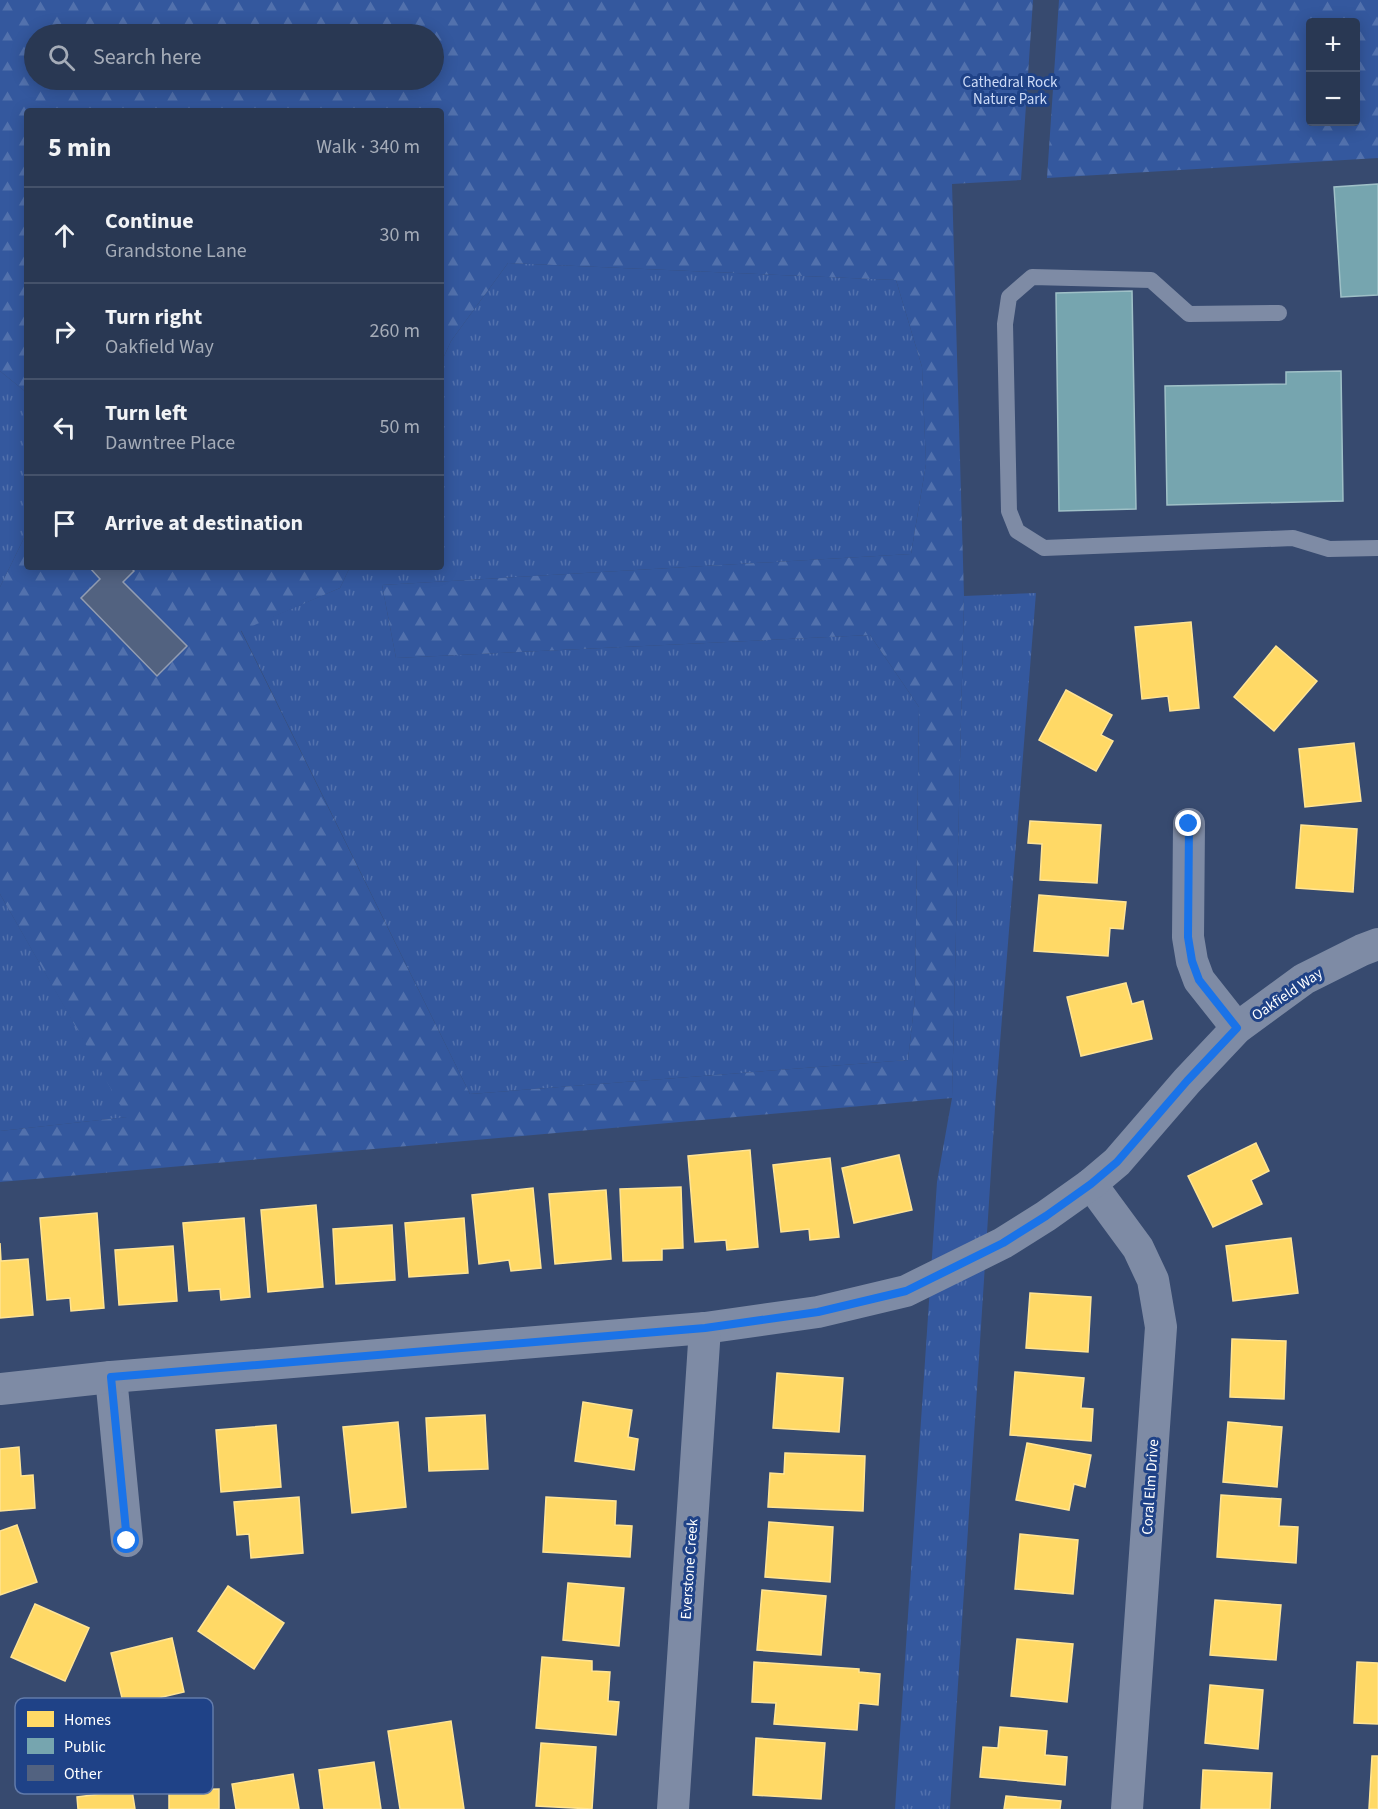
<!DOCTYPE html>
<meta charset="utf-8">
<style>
body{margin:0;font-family:"Source Sans 3",sans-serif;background:#35435d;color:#f1f3f6}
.controls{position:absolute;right:18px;top:18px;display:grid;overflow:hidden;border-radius:6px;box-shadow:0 3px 15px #0003}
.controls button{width:54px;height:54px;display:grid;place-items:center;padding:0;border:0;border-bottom:2px solid #45526a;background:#293853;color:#f1f3f6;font:30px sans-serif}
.stop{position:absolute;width:18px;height:18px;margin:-14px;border:4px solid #1a73e8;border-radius:50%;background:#fff}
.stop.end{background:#1a73e8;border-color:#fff;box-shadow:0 2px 6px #0008}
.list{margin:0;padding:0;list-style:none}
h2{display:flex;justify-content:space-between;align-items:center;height:78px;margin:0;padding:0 24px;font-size:26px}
h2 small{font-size:20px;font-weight:400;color:#a5acb8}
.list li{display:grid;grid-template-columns:39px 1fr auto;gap:18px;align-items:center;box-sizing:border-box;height:96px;padding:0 24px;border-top:2px solid #45526a}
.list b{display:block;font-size:22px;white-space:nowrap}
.list p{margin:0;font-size:20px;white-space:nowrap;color:#a5acb8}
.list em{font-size:20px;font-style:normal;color:#a5acb8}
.icon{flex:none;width:33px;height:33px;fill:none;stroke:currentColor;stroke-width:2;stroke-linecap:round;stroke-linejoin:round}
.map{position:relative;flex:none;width:1378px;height:1809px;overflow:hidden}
.search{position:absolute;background:#293853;box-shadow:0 3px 15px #0003;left:24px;top:24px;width:420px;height:66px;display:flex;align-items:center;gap:15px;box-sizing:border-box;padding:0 21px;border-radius:33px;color:#a5acb8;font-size:22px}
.panel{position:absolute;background:#293853;box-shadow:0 3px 15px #0003;left:24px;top:108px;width:420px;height:462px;border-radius:6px}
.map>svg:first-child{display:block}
.grass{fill:url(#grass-tufts)}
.forest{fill:url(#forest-firs);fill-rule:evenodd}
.homes{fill:#ffd966;stroke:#ffe494;stroke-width:1.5}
.public{fill:#76a5af;stroke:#9fc0c7;stroke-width:1.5}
.building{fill:#526280;stroke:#929db3;stroke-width:1.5}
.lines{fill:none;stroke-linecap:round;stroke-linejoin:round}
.service{stroke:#7e8ba5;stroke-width:16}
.minor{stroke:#7e8ba5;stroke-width:32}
.route{stroke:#1a73e8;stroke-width:8}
.labels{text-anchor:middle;stroke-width:6;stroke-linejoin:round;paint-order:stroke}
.park-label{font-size:15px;fill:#cedcf8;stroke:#1f4287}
.street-label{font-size:15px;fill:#fff;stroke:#1f4287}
.key{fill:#1f4287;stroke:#627bab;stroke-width:1.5}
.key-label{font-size:16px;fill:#fff}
</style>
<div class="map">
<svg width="1378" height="1809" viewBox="0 0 1378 1809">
<defs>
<pattern id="grass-tufts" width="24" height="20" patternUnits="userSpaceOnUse" patternTransform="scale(1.5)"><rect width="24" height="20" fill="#34589e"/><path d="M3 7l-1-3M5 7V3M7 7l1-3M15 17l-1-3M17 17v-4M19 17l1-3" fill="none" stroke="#5271ad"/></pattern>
<pattern id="forest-firs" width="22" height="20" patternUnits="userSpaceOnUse" patternTransform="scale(1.5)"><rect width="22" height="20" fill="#34589e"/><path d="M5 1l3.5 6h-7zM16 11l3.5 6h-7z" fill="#5271ad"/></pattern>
</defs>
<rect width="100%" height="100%" fill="#374a6f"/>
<g class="grass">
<polygon points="508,263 896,280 922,367 926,464 911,554 382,585 396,658 870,635 919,707 915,998 908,1060 470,1094 241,630 340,588 350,567 441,567 441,363 451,341"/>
<polygon points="0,371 27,393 27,532 0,587"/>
<polygon points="1036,593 996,1093 950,1809 895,1809 937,1182 952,1098 964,596"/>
<polygon points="0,894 128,1117 0,1131"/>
</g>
<g class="forest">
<path d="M 0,0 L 1033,0 L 1021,180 L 952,184 L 964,596 L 952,1098 L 0,1182 L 0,1131 L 127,1117 L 0,894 L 0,587 L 27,532 L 27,567 L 91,567 L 90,568 L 100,579 L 81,599 L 157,676 L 186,646 L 123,582 L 134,571 L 130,567 L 350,567 L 340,588 L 241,631 L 470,1094 L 908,1060 L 915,998 L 919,707 L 870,635 L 396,658 L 382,585 L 911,554 L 926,464 L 922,367 L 896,280 L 508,263 L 451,341 L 441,363 L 441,111 L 27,111 L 27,393 L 0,371 ZM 34,34 L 434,34 L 434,80 L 34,80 Z"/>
<path d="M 1059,0 L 1378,0 L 1378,158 L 1047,178 ZM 1310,22 L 1356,22 L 1356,122 L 1310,122 Z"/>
</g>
<g class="homes">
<polygon points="1191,622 1199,708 1170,711 1168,696 1142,699 1135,627"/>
<polygon points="1276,646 1317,681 1274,731 1234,697"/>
<polygon points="1066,690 1112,715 1101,735 1113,741 1096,771 1039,740"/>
<polygon points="1354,743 1361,801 1305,807 1299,749"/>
<polygon points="1030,821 1101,825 1097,883 1040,880 1042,844 1028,843"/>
<polygon points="1301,825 1357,829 1353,892 1296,888"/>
<polygon points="1039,895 1126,902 1123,929 1110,928 1108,956 1034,951"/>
<polygon points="1126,983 1132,1004 1143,1001 1152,1039 1081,1056 1067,997"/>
<polygon points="1256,1143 1269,1171 1251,1180 1262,1204 1213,1227 1188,1176"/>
<polygon points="750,1150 758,1247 727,1250 726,1240 695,1242 688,1156"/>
<polygon points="899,1155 912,1210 854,1223 842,1168"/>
<polygon points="830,1158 839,1237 810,1240 809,1229 781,1232 773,1165"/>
<polygon points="681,1187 683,1248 662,1249 662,1260 623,1261 620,1189"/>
<polygon points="533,1188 541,1268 511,1271 509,1260 479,1264 472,1195"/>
<polygon points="606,1190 611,1259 555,1264 549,1194"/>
<polygon points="316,1205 323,1287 268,1292 261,1210"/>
<polygon points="97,1213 104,1308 71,1311 70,1298 47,1300 40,1218"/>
<polygon points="244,1218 250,1297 221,1300 220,1289 189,1291 183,1223"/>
<polygon points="464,1218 468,1273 409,1277 405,1223"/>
<polygon points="392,1225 395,1280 336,1284 333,1229"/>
<polygon points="1291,1238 1298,1293 1233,1301 1226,1246"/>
<polygon points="0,1243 1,1261 28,1259 33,1315 0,1318"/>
<polygon points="173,1246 177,1301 119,1305 115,1250"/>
<polygon points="1030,1293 1091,1297 1088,1352 1026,1348"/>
<polygon points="1232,1339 1286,1341 1284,1399 1230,1397"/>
<polygon points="1015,1372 1084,1378 1081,1408 1093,1409 1091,1441 1010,1435"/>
<polygon points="777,1373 843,1378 839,1432 773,1428"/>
<polygon points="583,1402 632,1410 628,1437 638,1439 634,1470 575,1461"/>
<polygon points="485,1415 488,1469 429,1471 426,1418"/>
<polygon points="398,1422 406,1507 352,1513 343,1427"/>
<polygon points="1228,1422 1282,1427 1277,1487 1223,1482"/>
<polygon points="276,1425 281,1487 221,1492 216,1430"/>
<polygon points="1027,1443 1091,1455 1085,1487 1074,1484 1069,1510 1016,1500"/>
<polygon points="19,1447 21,1476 33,1475 35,1508 0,1511 0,1449"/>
<polygon points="785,1453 865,1456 863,1511 768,1507 770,1473 784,1474"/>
<polygon points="1221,1495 1281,1499 1279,1526 1298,1527 1296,1563 1217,1557"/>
<polygon points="299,1497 303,1553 251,1558 249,1534 237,1535 234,1502"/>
<polygon points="546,1497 616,1501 615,1525 632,1526 630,1557 543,1552"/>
<polygon points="769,1522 833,1527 830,1582 765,1577"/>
<polygon points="17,1525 37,1582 0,1595 0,1531"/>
<polygon points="1020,1534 1078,1540 1073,1594 1015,1589"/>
<polygon points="568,1583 624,1588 619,1646 563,1640"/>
<polygon points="228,1586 284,1623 254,1669 198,1631"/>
<polygon points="762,1590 826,1596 821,1655 757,1650"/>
<polygon points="1215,1600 1281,1605 1276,1660 1210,1655"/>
<polygon points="35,1604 89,1628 65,1681 11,1657"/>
<polygon points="172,1638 184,1692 124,1706 111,1653"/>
<polygon points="1017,1639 1073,1644 1067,1702 1011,1696"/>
<polygon points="542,1657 592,1661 592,1671 610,1672 608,1701 619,1702 616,1735 536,1728"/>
<polygon points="754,1662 859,1669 859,1672 880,1674 878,1705 859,1703 857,1730 774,1724 776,1703 752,1702"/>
<polygon points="1357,1662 1378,1663 1378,1724 1354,1723"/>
<polygon points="1210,1685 1263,1690 1258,1749 1205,1743"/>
<polygon points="451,1721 464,1809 400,1809 388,1731"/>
<polygon points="1000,1727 1047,1731 1045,1755 1067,1757 1065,1785 980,1777 983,1747 998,1748"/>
<polygon points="756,1738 825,1743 821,1799 753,1795"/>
<polygon points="541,1743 596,1747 592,1809 536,1806"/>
<polygon points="1372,1756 1378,1756 1378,1809 1369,1809"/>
<polygon points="374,1762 381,1809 324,1809 319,1770"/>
<polygon points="1203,1770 1272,1773 1270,1809 1201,1809"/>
<polygon points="293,1774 299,1809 236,1809 232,1784"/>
<polygon points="219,1789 219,1809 169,1809 169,1790"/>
<polygon points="132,1790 135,1809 78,1809 77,1797"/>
<polygon points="1006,1796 1061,1801 1060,1809 1004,1809"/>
</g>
<g class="public">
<polygon points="1378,184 1378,295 1341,297 1334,187"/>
<polygon points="1132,291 1136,509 1059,511 1056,293"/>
<polygon points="1341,371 1343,501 1167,505 1165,386 1286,384 1286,372"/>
</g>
<polygon class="building" points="91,567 130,567 134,571 123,582 187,646 157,676 81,598 100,579 90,568"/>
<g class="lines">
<polyline class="service" points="1279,313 1189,314 1151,280 1032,277 1009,297 1005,324 1009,511 1017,531 1044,548 1293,538 1329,549 1378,548"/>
<g class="minor">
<polyline points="1189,824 1188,937 1192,961 1199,980 1237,1028"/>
<polyline points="1091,1184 1138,1248 1153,1280 1161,1327 1127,1809"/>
<polyline points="111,1377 127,1541"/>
<polyline points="0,1389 111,1377 705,1328 818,1312 906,1291 1003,1243 1046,1216 1091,1184 1117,1162 1187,1081 1237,1028 1304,979 1362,950 1378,944"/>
<polyline points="673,1809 705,1328"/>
</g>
</g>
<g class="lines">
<polyline class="route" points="127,1541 111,1377 705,1328 818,1312 906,1291 1003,1243 1046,1216 1091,1184 1117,1162 1187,1081 1237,1028 1199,980 1192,961 1188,937 1189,824"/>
</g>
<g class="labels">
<g class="park-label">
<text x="1010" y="87">Cathedral Rock<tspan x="1010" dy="17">Nature Park</tspan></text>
</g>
<g class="street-label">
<text transform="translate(1287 994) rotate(-34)" y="5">Oakfield Way</text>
<text transform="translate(1150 1487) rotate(-86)" y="5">Coral Elm Drive</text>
<text transform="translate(689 1569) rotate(-86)" y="5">Everstone Creek</text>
</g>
</g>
<rect x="15" y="1698" width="198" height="96" rx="9" class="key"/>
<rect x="27" y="1711" width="27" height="16" fill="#ffd966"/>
<rect x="27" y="1738" width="27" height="16" fill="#76a5af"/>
<rect x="27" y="1765" width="27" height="16" fill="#526280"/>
<g class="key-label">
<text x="64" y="1725">Homes</text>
<text x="64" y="1752">Public</text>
<text x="64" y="1779">Other</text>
</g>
</svg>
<div class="controls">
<button>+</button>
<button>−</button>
</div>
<div class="stop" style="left:127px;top:1541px"></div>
<div class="stop end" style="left:1189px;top:824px"></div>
<div class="search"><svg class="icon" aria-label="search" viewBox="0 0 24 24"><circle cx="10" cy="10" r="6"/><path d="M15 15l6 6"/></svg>Search here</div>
<section class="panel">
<h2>5 min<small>Walk · 340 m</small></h2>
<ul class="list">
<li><svg class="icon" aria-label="ahead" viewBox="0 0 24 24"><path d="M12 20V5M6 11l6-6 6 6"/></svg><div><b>Continue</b><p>Grandstone Lane</p></div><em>30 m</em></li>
<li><svg class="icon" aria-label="right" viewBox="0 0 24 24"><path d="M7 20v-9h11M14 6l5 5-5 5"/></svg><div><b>Turn right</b><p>Oakfield Way</p></div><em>260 m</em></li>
<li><svg class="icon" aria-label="left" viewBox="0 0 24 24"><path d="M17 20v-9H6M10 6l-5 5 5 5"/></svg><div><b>Turn left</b><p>Dawntree Place</p></div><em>50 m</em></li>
<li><svg class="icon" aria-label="arrive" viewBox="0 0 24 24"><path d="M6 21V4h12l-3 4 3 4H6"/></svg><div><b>Arrive at destination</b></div></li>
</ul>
</section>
</div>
